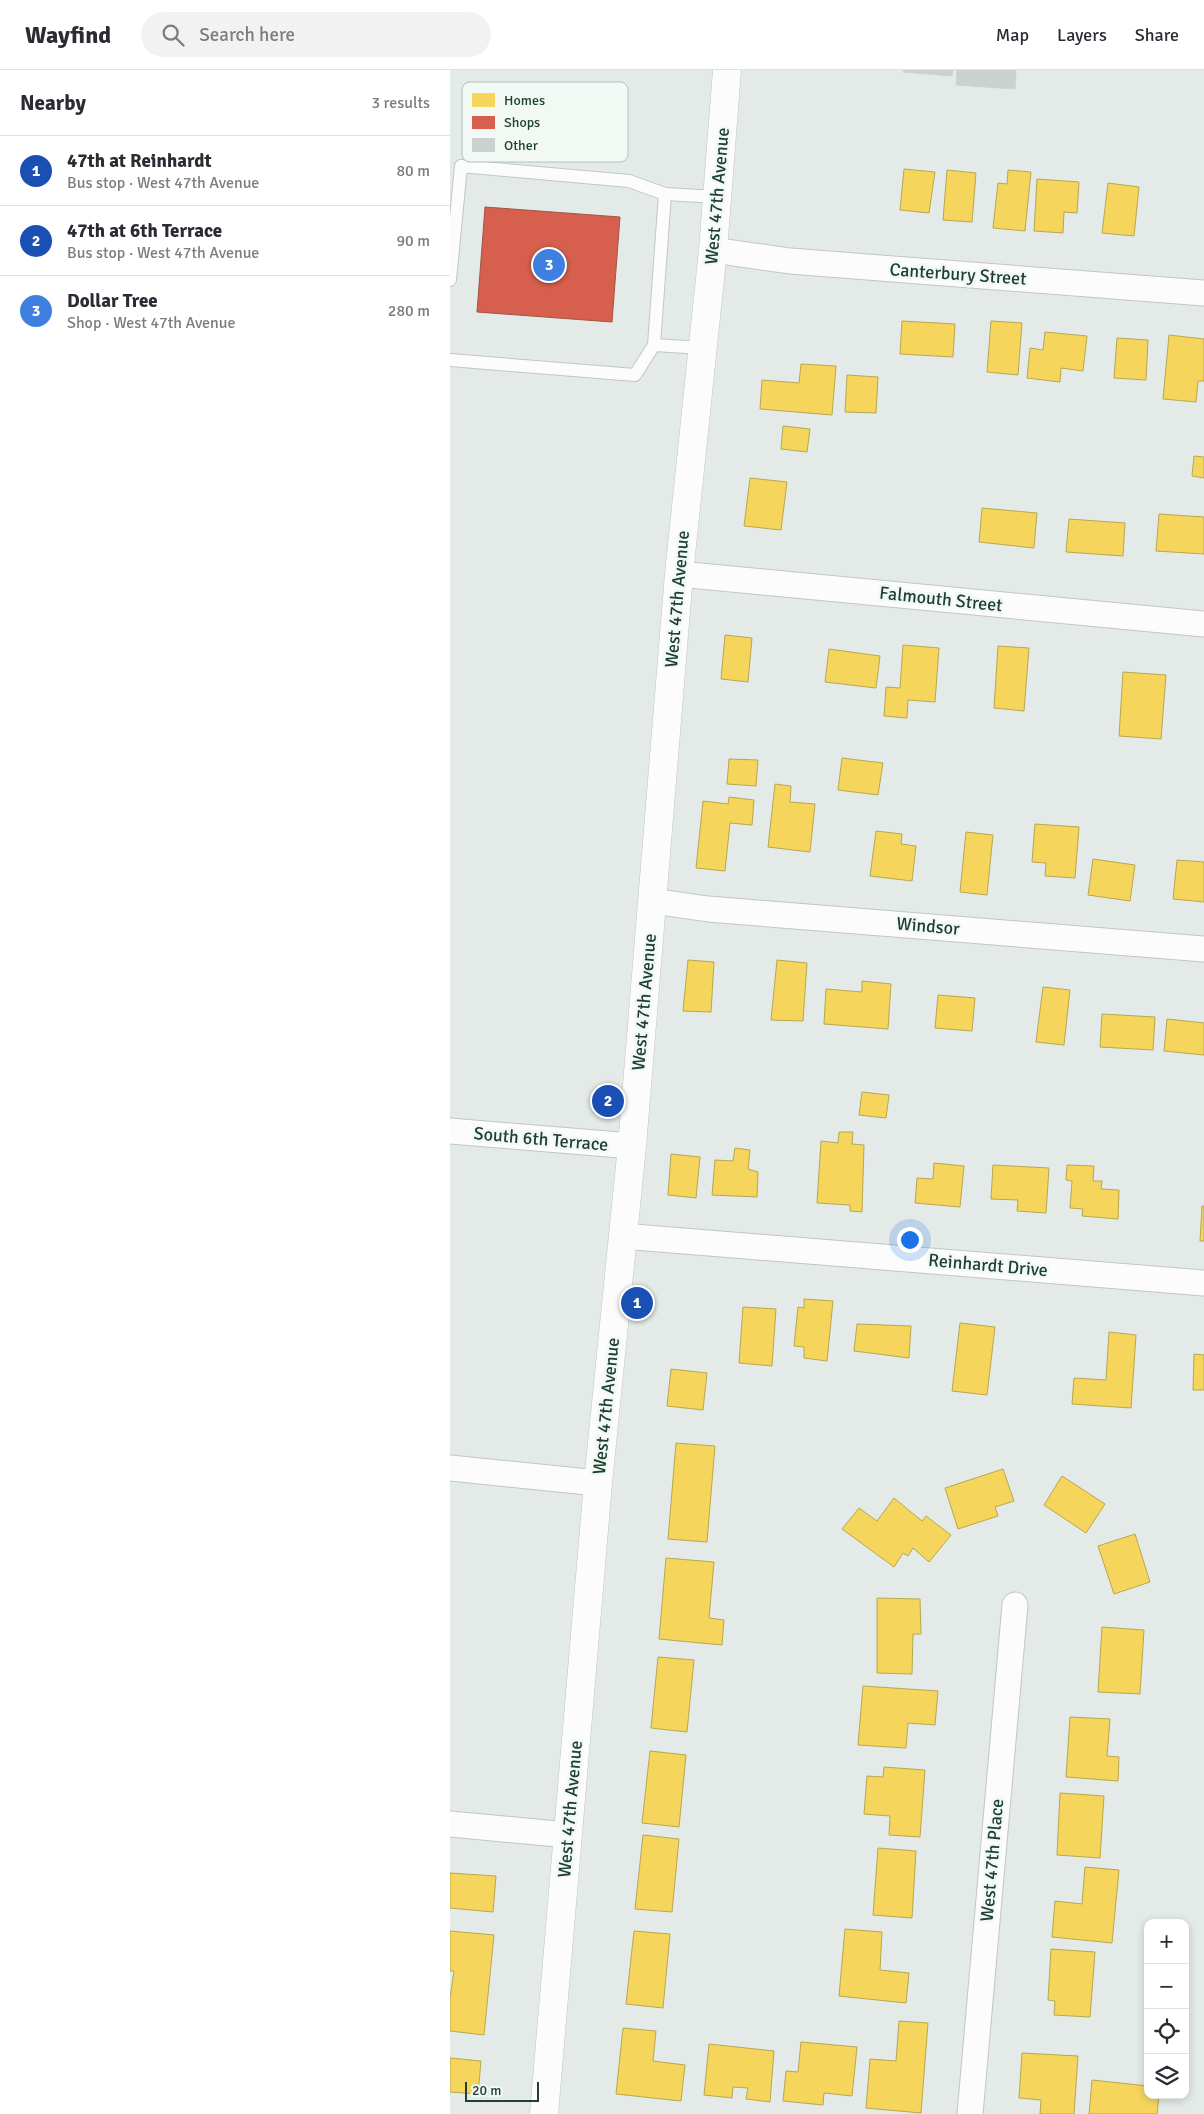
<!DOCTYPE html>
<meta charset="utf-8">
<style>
body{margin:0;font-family:Signika,sans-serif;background:#f2f2f3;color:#2b2b33}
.controls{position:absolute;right:15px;bottom:15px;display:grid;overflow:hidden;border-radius:10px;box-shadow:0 2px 8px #0003}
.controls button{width:45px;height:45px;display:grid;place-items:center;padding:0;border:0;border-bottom:1px solid #e1e1e2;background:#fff;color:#2b2b33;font:25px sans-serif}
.scale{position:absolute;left:15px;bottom:12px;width:74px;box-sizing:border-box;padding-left:5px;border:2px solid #1f4033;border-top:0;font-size:14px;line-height:18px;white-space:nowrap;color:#1f4033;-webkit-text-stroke:4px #f2f9f5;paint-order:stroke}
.you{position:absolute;left:459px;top:1169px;width:18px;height:18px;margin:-12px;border:4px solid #fff;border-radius:50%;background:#1a73e8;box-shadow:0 0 0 8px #1a73e833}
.badge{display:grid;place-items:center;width:32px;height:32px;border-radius:50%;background:#647c72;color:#fff;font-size:16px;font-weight:700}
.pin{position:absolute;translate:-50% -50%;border:2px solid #fff;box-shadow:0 1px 5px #0006}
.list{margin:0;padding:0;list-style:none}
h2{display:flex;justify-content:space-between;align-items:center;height:65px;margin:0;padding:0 20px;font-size:21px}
h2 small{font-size:16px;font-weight:400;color:#7c7c81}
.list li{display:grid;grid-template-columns:32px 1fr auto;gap:15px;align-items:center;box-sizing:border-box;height:70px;padding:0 20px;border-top:1px solid #e1e1e2}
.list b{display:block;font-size:19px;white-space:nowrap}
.list p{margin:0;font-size:16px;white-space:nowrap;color:#7c7c81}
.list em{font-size:16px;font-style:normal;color:#7c7c81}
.icon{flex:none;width:28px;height:28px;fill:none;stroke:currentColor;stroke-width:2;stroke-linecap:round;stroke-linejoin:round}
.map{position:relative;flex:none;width:754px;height:2044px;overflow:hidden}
header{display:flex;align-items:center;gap:30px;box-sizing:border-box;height:70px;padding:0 25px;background:#fff;border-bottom:1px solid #e1e1e2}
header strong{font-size:24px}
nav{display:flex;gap:28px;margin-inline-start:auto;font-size:18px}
.search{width:350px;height:45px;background:#f2f2f3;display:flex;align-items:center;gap:12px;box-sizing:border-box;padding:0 18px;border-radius:28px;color:#7c7c81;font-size:19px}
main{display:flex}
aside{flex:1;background:#fff}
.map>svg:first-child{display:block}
.homes{fill:#f6d55c;stroke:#b6a850}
.shops{fill:#d6604d;stroke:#9f5645}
.building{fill:#cad1ce;stroke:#cdd3d0}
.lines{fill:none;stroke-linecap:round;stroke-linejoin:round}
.lane-casing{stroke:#c1c7c4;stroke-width:14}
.street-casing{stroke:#c1c7c4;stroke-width:27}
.secondary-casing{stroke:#bfc8c4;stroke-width:29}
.lane{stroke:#fbfcfb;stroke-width:12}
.street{stroke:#fbfcfb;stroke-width:25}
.secondary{stroke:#fbfcfb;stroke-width:28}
.labels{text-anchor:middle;stroke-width:5;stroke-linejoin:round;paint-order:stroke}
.street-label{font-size:18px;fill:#1f4033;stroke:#f2f9f5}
.key{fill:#f2f9f5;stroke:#b3c2bb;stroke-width:1}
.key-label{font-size:14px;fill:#1f4033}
</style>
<header>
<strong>Wayfind</strong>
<div class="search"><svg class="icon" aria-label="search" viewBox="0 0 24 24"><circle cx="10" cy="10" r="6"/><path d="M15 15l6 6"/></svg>Search here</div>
<nav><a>Map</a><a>Layers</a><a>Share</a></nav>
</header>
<main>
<aside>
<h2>Nearby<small>3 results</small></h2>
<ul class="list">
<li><span class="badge" style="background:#1a4fb4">1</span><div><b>47th at Reinhardt</b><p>Bus stop · West 47th Avenue</p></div><em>80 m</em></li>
<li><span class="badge" style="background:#1a4fb4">2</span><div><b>47th at 6th Terrace</b><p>Bus stop · West 47th Avenue</p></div><em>90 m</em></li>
<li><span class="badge" style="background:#3f7fe0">3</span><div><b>Dollar Tree</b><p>Shop · West 47th Avenue</p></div><em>280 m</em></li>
</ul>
</aside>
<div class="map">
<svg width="754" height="2044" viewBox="0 0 754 2044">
<rect width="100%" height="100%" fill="#e4eae7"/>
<g class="homes">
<polygon points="454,99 485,102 479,143 450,140"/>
<polygon points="497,100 526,103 522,152 493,150"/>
<polygon points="558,100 581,102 575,161 543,158 548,113 557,114"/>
<polygon points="587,109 629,112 627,143 614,142 613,163 584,161"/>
<polygon points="658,113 689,117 684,166 652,163"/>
<polygon points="452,251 505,254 503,287 450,284"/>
<polygon points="541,251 572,253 568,305 537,302"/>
<polygon points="595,262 637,266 633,301 611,298 610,312 577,308 580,278 593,280"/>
<polygon points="719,265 754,269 754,311 748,311 746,332 713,329"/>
<polygon points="667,268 698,270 696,310 664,308"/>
<polygon points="351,294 386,296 382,345 310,339 312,310 349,313"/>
<polygon points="397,305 428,307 426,343 395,342"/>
<polygon points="333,356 360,359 357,382 331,379"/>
<polygon points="744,386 754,387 754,408 742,406"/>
<polygon points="300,408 337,412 331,460 294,456"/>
<polygon points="532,438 587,443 584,478 529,472"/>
<polygon points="709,444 754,447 754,484 706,481"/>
<polygon points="619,449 675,453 673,486 616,482"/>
<polygon points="275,565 302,568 298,612 271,609"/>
<polygon points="453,575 489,578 485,632 458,630 457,648 434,646 436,617 450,618"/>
<polygon points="548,576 579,578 574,641 544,638"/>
<polygon points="379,579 430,586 426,618 375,612"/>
<polygon points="673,602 716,605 711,669 669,666"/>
<polygon points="392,688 433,693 428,725 388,720"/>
<polygon points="279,689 308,690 306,716 277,714"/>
<polygon points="325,714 341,716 340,732 365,734 360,782 318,777"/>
<polygon points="279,727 304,730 302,755 280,753 275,801 246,798 253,731 278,734"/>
<polygon points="585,754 629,757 625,808 595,806 596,793 582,792"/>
<polygon points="426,761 452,764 451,774 466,776 462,811 420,806"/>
<polygon points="516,762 543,765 537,825 510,822"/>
<polygon points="643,789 685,795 680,831 638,825"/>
<polygon points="727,790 754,792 754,832 723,829"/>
<polygon points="238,890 264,892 261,942 233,941"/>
<polygon points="327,890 357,893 353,951 321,950"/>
<polygon points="412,911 441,914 438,959 374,954 376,919 412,922"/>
<polygon points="593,917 620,920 614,975 586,972"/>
<polygon points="488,925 525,928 522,961 485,958"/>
<polygon points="652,944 705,947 703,980 650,977"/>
<polygon points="717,949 754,953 754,985 714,981"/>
<polygon points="412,1022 439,1025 436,1048 409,1045"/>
<polygon points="389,1062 403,1062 402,1074 414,1075 412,1142 400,1141 400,1135 367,1133 371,1071 388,1073"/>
<polygon points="285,1078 300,1080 298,1099 308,1102 307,1127 262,1125 265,1090 283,1091"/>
<polygon points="221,1084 250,1087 246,1128 218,1125"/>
<polygon points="484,1093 514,1096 510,1137 465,1133 467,1108 483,1109"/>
<polygon points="543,1095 599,1098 596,1143 567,1141 568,1130 541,1129"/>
<polygon points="617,1095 644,1096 643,1111 652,1111 651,1119 669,1120 668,1149 632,1146 633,1139 620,1138 622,1111 616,1110"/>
<polygon points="752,1136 754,1136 754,1171 750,1171"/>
<polygon points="354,1229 383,1231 377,1291 354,1288 354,1277 344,1276 348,1237 354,1238"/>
<polygon points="293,1237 326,1239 322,1296 289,1293"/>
<polygon points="510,1253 545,1257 537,1325 502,1321"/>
<polygon points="407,1254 461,1256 459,1288 404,1281"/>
<polygon points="659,1262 686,1265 681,1338 622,1334 624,1308 656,1310"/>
<polygon points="744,1284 754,1285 754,1320 743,1320"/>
<polygon points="221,1299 257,1303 253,1340 217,1336"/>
<polygon points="226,1373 265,1376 257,1472 218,1469"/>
<polygon points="553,1399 564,1431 545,1437 548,1446 508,1459 495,1418"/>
<polygon points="612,1406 655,1434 636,1463 594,1435"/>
<polygon points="444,1428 472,1451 476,1446 501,1465 479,1492 463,1478 458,1486 453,1483 444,1497 392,1459 409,1438 427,1451"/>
<polygon points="685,1464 700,1512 664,1524 648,1476"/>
<polygon points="216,1488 264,1492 259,1548 274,1550 272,1575 209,1569"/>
<polygon points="427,1528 470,1529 471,1564 463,1564 462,1604 427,1603"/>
<polygon points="652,1557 694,1560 690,1624 648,1622"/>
<polygon points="208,1587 244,1590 237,1662 201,1658"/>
<polygon points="413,1616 488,1621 485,1655 458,1653 456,1678 408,1675"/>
<polygon points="620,1647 660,1649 657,1686 669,1687 668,1711 616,1707"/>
<polygon points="200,1681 236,1685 229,1757 192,1753"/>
<polygon points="434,1697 475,1700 470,1767 439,1765 440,1746 414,1744 417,1706 433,1707"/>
<polygon points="610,1723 654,1726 650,1788 607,1785"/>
<polygon points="193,1765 229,1769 222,1842 185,1839"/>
<polygon points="428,1778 466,1781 462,1848 423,1845"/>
<polygon points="635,1797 669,1800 662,1873 602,1867 605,1831 632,1834"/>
<polygon points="0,1803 46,1806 43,1842 0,1838"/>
<polygon points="395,1859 432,1862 430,1900 459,1903 456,1933 389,1926"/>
<polygon points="0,1861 44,1865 34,1965 0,1961 0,1928 4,1901 0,1901"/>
<polygon points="184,1861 220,1864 213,1938 176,1934"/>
<polygon points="601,1879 645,1882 640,1947 604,1945 605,1931 598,1930"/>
<polygon points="449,1951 478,1953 471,2043 416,2038 420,1989 446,1991"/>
<polygon points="173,1958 206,1961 203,1991 235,1995 231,2031 166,2024"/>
<polygon points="351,1972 407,1977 402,2026 374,2023 373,2035 333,2031 336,2001 348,2002"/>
<polygon points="259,1974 324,1981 320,2032 296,2029 298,2018 283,2017 282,2028 254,2025"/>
<polygon points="572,1983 628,1986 624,2044 590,2044 591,2030 569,2028"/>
<polygon points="0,1988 31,1991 28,2024 0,2022"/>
<polygon points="642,2010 698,2016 698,2025 709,2025 707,2044 639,2044"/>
</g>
<polygon class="shops" points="35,137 170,147 162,252 27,242"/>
<g class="building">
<polygon points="454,0 503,0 502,6 453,2"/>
<polygon points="507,0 566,0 565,19 506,15"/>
</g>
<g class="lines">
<defs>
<g id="lane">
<polyline points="0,210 11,96 179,111 215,124 267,127"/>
<polyline points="204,275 215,124"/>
<polyline points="0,290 185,305 204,275 253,278"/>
</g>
<g id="street">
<polyline points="263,180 340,191 754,223"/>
<polyline points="229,504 754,554"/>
<polyline points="202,831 258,839 754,879"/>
<polyline points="0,1061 182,1076"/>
<polyline points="172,1166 754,1213"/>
<polyline points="0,1398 148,1413"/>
<polyline points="0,1754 118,1765"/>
<polyline points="520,2044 565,1535"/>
</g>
<polyline id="secondary" points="94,2044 148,1413 182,1076 229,504 263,180 277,0"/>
</defs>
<use href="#lane" class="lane-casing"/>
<use href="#street" class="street-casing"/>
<use href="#secondary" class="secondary-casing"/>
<use href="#lane" class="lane"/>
<use href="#street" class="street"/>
<use href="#secondary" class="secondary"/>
</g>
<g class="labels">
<g class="street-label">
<text transform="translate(267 126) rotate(-85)" y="6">West 47th Avenue</text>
<text transform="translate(508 204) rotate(4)" y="6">Canterbury Street</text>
<text transform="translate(227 529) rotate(-85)" y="6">West 47th Avenue</text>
<text transform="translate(491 529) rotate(6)" y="6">Falmouth Street</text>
<text transform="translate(478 856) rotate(5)" y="6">Windsor</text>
<text transform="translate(194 932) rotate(-85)" y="6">West 47th Avenue</text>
<text transform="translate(91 1069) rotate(5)" y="6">South 6th Terrace</text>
<text transform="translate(538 1195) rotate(5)" y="6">Reinhardt Drive</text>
<text transform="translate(156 1336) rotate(-84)" y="6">West 47th Avenue</text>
<text transform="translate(120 1739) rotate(-85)" y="6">West 47th Avenue</text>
<text transform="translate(542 1790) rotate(-85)" y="6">West 47th Place</text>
</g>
</g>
<rect x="12" y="12" width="166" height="80" rx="8" class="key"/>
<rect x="22" y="23" width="23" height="14" fill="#f6d55c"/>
<rect x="22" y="46" width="23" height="13" fill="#d6604d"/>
<rect x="22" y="68" width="23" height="14" fill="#cad1ce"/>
<g class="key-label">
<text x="54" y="35">Homes</text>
<text x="54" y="57">Shops</text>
<text x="54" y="80">Other</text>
</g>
</svg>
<div class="controls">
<button>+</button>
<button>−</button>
<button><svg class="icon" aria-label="locate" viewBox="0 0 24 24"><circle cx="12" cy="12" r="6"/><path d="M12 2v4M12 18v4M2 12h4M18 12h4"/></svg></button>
<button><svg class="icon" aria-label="layers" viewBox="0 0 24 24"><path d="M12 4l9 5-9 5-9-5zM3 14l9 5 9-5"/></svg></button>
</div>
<div class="scale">20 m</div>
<div class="you"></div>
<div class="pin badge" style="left:187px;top:1233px;background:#1a4fb4">1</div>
<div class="pin badge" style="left:158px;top:1031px;background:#1a4fb4">2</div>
<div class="pin badge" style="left:99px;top:195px;background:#3f7fe0">3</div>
</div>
</main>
